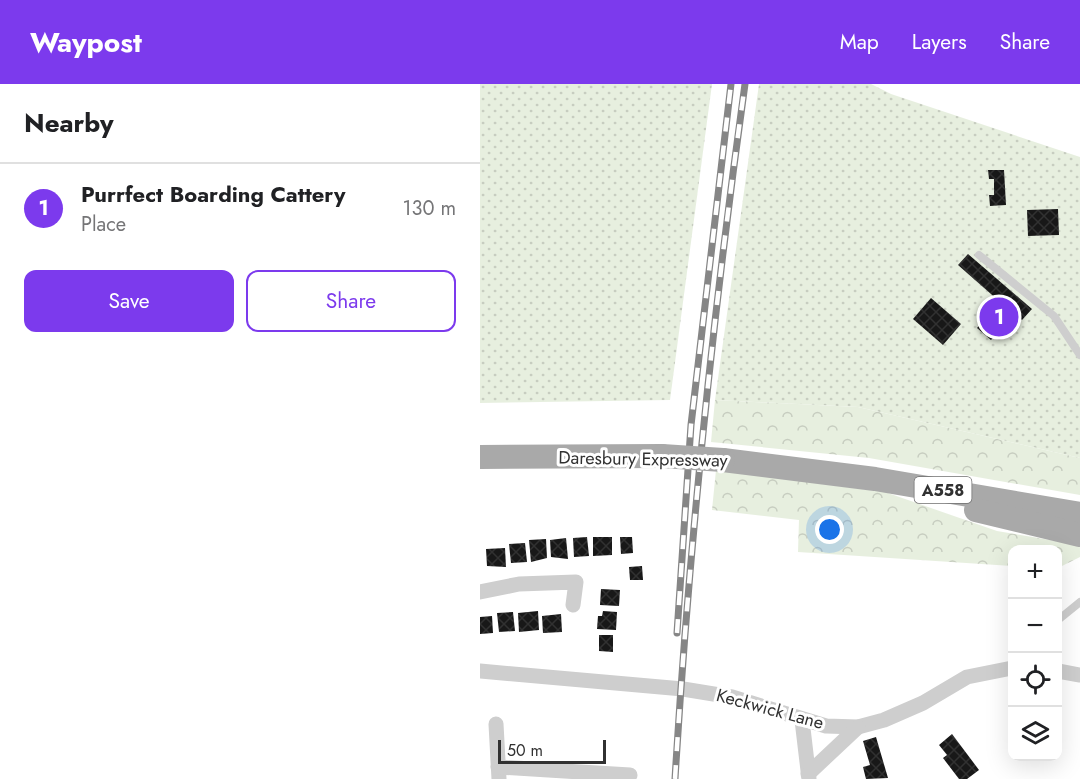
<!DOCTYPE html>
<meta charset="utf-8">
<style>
body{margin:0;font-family:Jost,sans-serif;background:#f6f6f6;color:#202124}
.controls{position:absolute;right:18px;bottom:18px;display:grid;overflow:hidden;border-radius:12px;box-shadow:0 6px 24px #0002}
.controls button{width:54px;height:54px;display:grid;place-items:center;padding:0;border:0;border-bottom:2px solid #e0e0e0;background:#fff;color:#202124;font:30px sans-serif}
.scale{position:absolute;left:18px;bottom:15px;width:108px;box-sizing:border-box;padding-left:6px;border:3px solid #313131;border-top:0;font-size:16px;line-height:21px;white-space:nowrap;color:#313131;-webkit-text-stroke:4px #fff;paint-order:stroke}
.you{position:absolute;left:350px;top:446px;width:21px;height:21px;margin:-15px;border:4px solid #fff;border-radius:50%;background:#1a73e8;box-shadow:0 0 0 9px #1a73e833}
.badge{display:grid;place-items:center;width:39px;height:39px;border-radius:50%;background:#7c3aed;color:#fff;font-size:20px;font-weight:700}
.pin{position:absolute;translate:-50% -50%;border:3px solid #fff;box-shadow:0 2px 6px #0006}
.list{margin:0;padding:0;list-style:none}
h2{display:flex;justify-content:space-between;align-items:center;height:78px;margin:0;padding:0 24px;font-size:26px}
h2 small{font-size:20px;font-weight:400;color:#757577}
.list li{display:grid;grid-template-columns:39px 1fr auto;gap:18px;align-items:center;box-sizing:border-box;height:90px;padding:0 24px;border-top:2px solid #e0e0e0}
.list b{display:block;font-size:22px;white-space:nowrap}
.list p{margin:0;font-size:20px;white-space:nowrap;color:#757577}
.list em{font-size:20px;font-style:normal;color:#757577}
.actions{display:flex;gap:12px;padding:18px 24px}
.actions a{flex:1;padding:14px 0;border:2px solid #7c3aed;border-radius:12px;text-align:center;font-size:21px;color:#7c3aed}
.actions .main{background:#7c3aed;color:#fff}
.icon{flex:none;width:33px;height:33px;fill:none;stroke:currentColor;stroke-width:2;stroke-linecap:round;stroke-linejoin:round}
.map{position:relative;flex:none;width:600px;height:695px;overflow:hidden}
header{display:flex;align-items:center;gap:36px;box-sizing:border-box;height:84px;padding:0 30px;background:#7c3aed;color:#fff}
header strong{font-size:28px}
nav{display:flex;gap:33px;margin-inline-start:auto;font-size:21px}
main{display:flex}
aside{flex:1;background:#fff}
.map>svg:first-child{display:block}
.grass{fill:url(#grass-dots)}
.forest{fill:url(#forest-crowns)}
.building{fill:url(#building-cross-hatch)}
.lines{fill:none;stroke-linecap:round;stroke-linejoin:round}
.lane{stroke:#cecece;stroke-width:8}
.street{stroke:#cecece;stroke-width:15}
.primary{stroke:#a9a9a9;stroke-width:24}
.rail-casing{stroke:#868686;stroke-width:7}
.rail{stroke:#fff;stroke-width:4.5;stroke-dasharray:14;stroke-linecap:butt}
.primary-bridge{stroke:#a9a9a9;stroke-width:24}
.labels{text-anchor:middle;stroke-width:6;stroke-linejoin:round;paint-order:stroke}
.shield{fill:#fff;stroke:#6f6f6f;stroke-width:1.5}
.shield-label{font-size:16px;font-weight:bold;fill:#313131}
.street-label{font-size:18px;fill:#313131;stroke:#fff}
</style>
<header>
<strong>Waypost</strong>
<nav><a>Map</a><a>Layers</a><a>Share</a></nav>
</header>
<main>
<aside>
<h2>Nearby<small></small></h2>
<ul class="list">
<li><span class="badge">1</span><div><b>Purrfect Boarding Cattery</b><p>Place</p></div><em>130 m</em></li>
</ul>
<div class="actions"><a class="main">Save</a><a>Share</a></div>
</aside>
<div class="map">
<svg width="600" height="695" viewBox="0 0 600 695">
<defs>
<pattern id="grass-dots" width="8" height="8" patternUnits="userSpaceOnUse" patternTransform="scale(1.5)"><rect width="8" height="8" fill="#e7efdf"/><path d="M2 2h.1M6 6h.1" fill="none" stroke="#c7cdc0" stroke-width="1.8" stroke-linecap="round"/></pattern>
<pattern id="forest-crowns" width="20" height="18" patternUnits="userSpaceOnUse" patternTransform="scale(1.5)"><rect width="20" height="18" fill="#e7efdf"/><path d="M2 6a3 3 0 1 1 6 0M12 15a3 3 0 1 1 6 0" fill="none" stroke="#c7cdc0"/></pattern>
<pattern id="building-cross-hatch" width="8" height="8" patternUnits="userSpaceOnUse" patternTransform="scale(1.5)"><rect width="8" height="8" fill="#181818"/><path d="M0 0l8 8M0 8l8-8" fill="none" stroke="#313131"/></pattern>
</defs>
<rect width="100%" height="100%" fill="#fff"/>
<g class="grass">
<polygon points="0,0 232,0 190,316 0,319"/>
<polygon points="279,0 391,0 411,10 600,73 600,374 378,323 235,316"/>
</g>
<g class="forest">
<polygon points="235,316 378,323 600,374 600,411 389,374 231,358"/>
<polygon points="236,386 405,408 517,447 600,461 600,473 578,484 578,466 532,466 532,482 318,468 319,436 232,426"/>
</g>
<g class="building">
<polygon points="508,86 524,86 526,121 510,122 509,111 514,111 514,95 509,95"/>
<polygon points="578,125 579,151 548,152 547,126"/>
<polygon points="488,170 552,225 542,236 535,229 511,256 497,244 520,218 478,181"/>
<polygon points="451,214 481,240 463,261 433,235"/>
<polygon points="107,453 109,472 94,473 93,454"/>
<polygon points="113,453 132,453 132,471 113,472"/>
<polygon points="140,453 152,453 153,469 141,470"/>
<polygon points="86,454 88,475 71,473 70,456"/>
<polygon points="66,455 67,474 51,478 49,456"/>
<polygon points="45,459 47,478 31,479 29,460"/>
<polygon points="25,464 26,483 7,482 6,465"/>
<polygon points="162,482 163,496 150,496 149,483"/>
<polygon points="121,505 140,506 139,522 120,521"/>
<polygon points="58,527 59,546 39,548 38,529"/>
<polygon points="123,527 137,528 136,546 117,545 118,532 122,532"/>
<polygon points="33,528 35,547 19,548 17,529"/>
<polygon points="81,530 82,548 63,549 62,532"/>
<polygon points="12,532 13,549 0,550 0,533"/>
<polygon points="119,551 133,551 133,568 119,567"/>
<polygon points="472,650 499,686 487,695 479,695 463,674 467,671 459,661"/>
<polygon points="396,653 408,694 386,695 383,683 390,681 383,657"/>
</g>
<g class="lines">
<g class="lane">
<polyline points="499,171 574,232 600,271"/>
<polyline points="578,536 600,518"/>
</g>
<g class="street">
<polyline points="0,508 39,500 96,498 93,521"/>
<polyline points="0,587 203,605 252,613 346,642 378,643 404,636 443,619 487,593 532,584"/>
<polyline points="578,587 600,591"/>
<polyline points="322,636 329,695"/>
<polyline points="16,640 19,695"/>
<polyline points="18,683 150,691"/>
<polyline points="328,690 378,643"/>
</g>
<g class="primary">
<polyline points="0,373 182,372"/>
<polyline points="243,376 395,395 600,430"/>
<polyline points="496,426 600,451"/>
</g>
<defs>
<g id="rail">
<polyline points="197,549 211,341 251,0"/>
<path d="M 195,695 C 209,463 233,230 265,0"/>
</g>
</defs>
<use href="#rail" class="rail-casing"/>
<use href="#rail" class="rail"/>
<polyline class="primary-bridge" points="182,372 243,376"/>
</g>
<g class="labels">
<rect class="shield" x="434.5" y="393" width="57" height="26" rx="4.5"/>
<g class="shield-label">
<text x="463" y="412">A558</text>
</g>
<g class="street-label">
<text transform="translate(163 375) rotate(1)" y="6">Daresbury Expressway</text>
<text transform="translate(290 625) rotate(15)" y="6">Keckwick Lane</text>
</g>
</g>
</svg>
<div class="controls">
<button>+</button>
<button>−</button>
<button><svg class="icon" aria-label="locate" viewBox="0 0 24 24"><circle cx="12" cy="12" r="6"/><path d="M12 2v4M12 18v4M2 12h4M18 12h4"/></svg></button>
<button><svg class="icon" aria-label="layers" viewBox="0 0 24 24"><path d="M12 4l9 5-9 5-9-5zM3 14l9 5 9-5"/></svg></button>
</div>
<div class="scale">50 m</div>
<div class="you"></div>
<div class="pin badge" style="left:519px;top:233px">1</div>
</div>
</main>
